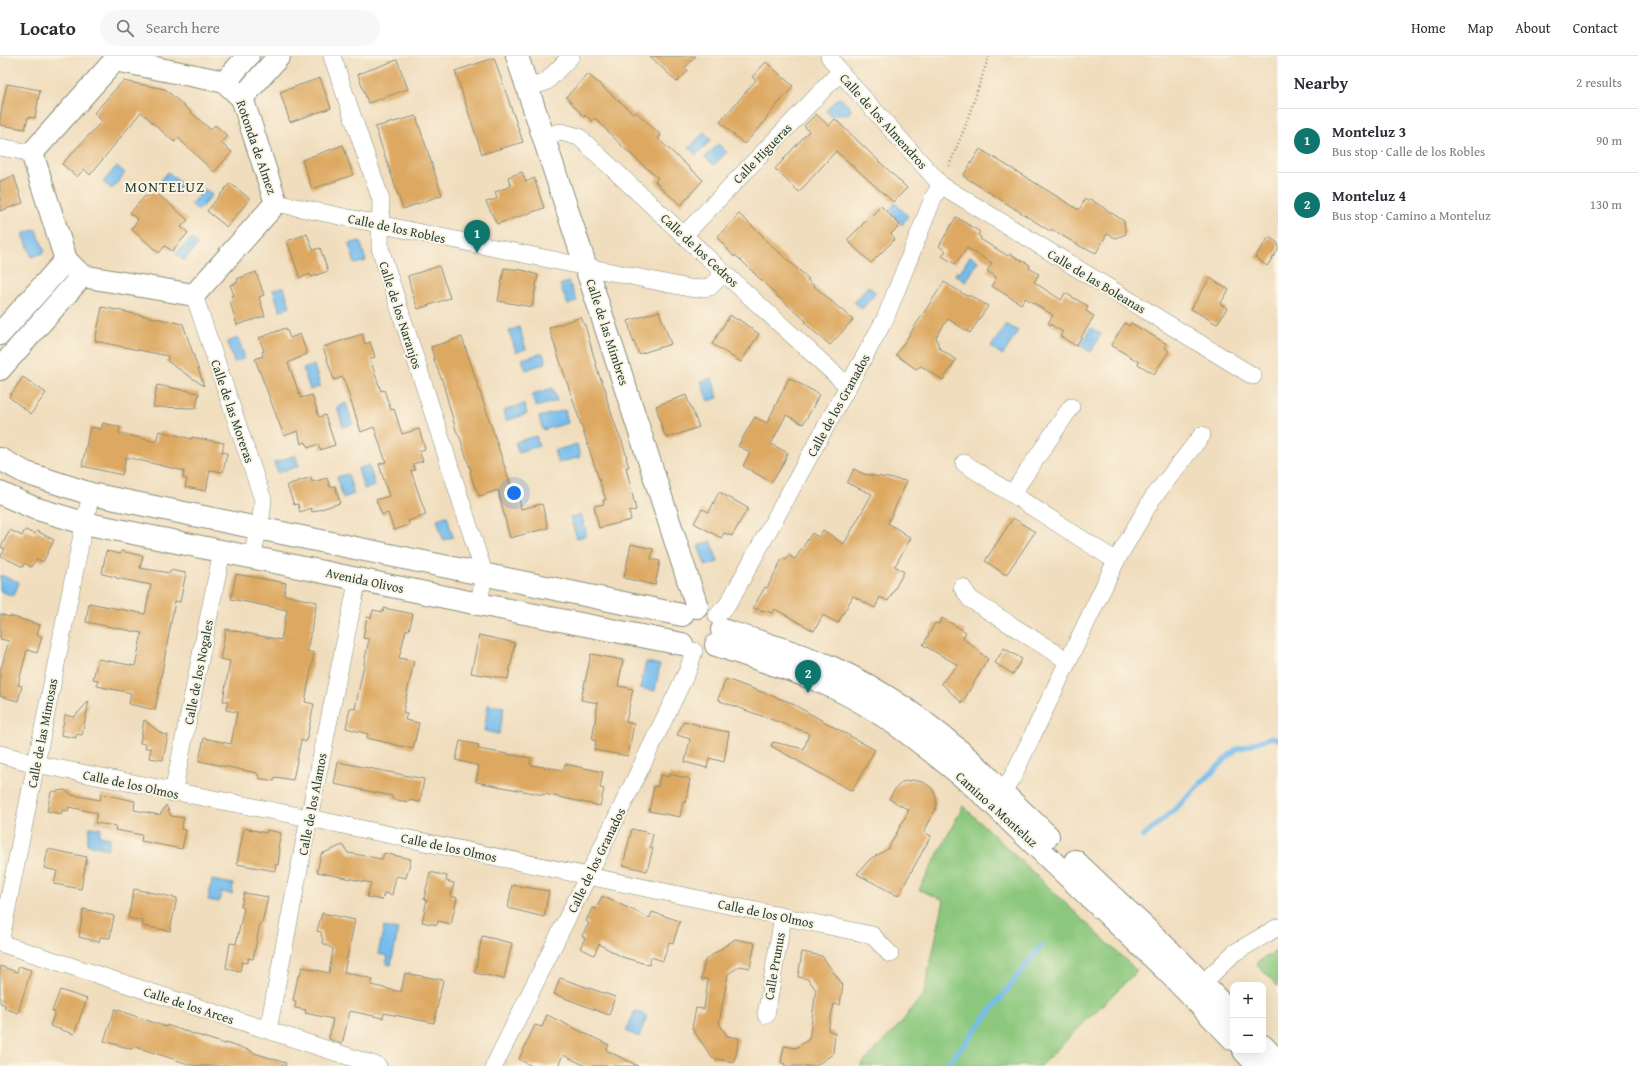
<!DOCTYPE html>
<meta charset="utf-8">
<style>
body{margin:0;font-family:"Gentium Book Plus",serif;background:#f7f7f7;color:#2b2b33}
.controls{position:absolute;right:12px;bottom:12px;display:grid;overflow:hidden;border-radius:8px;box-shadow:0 4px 16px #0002}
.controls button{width:36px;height:36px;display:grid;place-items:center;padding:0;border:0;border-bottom:1px solid #e1e1e2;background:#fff;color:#2b2b33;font:20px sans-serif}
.you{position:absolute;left:514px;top:437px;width:14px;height:14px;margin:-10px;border:3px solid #fff;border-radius:50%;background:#1a73e8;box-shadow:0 0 0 6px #1a73e833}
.badge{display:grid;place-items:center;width:26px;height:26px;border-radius:50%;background:#0f766e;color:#fff;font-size:13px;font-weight:700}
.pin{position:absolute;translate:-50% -33px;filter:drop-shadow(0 1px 2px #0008)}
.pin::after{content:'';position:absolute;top:21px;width:14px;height:12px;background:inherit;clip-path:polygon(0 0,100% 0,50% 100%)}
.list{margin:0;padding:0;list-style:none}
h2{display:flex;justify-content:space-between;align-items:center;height:52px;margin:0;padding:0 16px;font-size:17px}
h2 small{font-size:13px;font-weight:400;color:#7c7c81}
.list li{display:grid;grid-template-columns:26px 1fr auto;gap:12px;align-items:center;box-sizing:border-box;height:64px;padding:0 16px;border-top:1px solid #e1e1e2}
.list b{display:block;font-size:15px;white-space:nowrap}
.list p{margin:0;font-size:13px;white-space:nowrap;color:#7c7c81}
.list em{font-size:13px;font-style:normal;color:#7c7c81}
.icon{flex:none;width:22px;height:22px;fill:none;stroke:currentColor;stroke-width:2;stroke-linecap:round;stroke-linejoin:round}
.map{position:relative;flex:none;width:1278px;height:1010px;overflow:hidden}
header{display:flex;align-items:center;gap:24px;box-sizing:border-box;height:56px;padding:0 20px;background:#fff;border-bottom:1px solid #e1e1e2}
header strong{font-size:19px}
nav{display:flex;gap:22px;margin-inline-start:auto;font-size:14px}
.search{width:280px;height:36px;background:#f7f7f7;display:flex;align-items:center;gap:10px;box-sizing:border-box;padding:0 14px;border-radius:22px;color:#7c7c81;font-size:15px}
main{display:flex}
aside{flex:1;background:#fff}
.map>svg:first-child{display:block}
.green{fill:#8bc87d;stroke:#558258}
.water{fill:#75bced;stroke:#4a7c90}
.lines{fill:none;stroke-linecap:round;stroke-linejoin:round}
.stream{stroke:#75bced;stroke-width:5.5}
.building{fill:#dda962}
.street-casing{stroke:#888d78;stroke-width:18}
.secondary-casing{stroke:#888d78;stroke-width:24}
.path{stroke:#888d78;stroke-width:2.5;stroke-dasharray:1 3;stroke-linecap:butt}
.street{stroke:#fff;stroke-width:17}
.secondary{stroke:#fff;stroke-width:22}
.labels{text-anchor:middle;stroke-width:4;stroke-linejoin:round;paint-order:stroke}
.street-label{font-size:13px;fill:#1f3d34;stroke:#fcf5e5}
.quarter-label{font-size:15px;letter-spacing:1px;fill:#1f3d34;stroke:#fcf5e5}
</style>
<header>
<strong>Locato</strong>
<div class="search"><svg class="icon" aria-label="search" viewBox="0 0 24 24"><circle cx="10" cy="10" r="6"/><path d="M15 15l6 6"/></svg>Search here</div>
<nav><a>Home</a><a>Map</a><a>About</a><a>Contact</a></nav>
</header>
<main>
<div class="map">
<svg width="1278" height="1010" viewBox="0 0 1278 1010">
<rect width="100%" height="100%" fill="#fcf5e5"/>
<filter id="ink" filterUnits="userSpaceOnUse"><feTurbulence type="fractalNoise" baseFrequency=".025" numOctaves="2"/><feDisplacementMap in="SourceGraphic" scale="8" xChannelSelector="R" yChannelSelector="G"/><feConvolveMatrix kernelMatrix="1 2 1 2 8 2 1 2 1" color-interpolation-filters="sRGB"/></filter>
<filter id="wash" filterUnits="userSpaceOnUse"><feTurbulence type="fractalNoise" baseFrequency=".012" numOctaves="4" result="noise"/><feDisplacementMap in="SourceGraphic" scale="16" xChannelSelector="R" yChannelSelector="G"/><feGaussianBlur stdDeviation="0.9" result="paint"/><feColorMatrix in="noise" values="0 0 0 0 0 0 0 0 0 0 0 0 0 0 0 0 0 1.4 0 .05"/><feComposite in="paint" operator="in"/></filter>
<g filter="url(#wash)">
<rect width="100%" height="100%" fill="#f0ddbd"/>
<g class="green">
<polygon points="963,750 1137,915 1040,1010 860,1010 901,967 924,937 944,844 919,834"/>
<polygon points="1278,894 1278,931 1256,907"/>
</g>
<g class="water">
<polygon points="840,42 850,51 851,55 847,59 836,58 831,60 826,55 837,43"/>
<polygon points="704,76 711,84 696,99 689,92"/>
<polygon points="718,88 727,96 714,109 705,101"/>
<polygon points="117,110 125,117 112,133 103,126"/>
<polygon points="168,116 184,130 177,138 161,124"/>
<polygon points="205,133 212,139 198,155 191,148"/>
<polygon points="895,147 908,160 902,169 889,155"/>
<polygon points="36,173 45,196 32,201 23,178"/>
<polygon points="191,182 198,189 184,205 176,198"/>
<polygon points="360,185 366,205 355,208 349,188"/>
<polygon points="970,200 978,205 966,226 955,219 957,215 960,216"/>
<polygon points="569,226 577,245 568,249 560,229"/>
<polygon points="868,230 876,237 862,253 854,246"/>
<polygon points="284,231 290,251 280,255 273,234"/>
<polygon points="1006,268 1018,275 1003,299 991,291"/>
<polygon points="519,271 526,293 516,296 509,275"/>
<polygon points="1091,272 1101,278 1091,296 1081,290"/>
<polygon points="238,282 245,302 234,306 227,286"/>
<polygon points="543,297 546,307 526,314 522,303"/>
<polygon points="314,309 320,330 310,334 303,313"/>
<polygon points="712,322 718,342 708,345 701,325"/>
<polygon points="553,332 557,345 536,351 532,338"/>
<polygon points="346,347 353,368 343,371 337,351"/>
<polygon points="524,348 527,358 506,365 503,355"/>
<polygon points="565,354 568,367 543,374 539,361"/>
<polygon points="536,380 539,390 518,396 515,386"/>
<polygon points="577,388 580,401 558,407 554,395"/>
<polygon points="295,399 299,410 278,417 274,407"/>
<polygon points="369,409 375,430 364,433 358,413"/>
<polygon points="348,418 354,438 343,442 337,421"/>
<polygon points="581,458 587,479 577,482 570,462"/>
<polygon points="447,460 453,481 443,484 437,463"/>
<polygon points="711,485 718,506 706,510 698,490"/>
<polygon points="0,519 19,526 14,540 0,535"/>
<polygon points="646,606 660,609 655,635 640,632"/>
<polygon points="488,649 504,651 499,678 484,675"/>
<polygon points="90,771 101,772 99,780 110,782 108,793 87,788"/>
<polygon points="212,824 233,828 232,838 221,836 219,846 208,844"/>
<polygon points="384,871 398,874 391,909 386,908 388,900 378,898"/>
<polygon points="635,955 647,960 639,981 626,975"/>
</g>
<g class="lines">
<g class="stream">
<polyline points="1143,781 1175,753 1235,694 1272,681 1278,683"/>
<polyline points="945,1010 968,984 1041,890"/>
</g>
</g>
<g id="blocks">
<g class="building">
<polygon points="650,0 696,0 685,12 688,15 677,26"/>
<polygon points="494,2 523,86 482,98 455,15"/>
<polygon points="397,4 408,33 368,47 358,18"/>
<polygon points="766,6 793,30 767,61 762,69 744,88 720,66 756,24 752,21"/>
<polygon points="588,18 634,58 636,56 661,79 658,83 703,124 681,149 661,132 655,125 658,122 625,93 595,62 592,65 585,59 584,61 566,41"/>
<polygon points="320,22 331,52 290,66 280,36"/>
<polygon points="123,25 165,33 211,74 215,69 228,80 221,87 232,96 214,116 178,82 174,86 141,56 90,119 84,113 77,121 62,108 102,65 94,57"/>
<polygon points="7,28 40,34 35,62 28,61 25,73 0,69 0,61"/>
<polygon points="816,58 829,70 835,63 907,132 893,146 836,95 799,136 775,113 809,75 804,70"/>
<polygon points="416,60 442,139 403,153 375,71"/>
<polygon points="343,89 353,119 312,133 302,104"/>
<polygon points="980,93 1079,154 1085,143 1088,145 1090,143 1124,165 1126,178 1116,182 1107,178 1096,197 1086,192 1085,193 1051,173 1050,175 963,120"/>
<polygon points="522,116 526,126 534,122 544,152 497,168 486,146 497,143 495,136 511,130 508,121"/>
<polygon points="14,120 23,147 0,155 0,125"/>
<polygon points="230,127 250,143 227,171 207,155"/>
<polygon points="153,134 188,164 181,171 188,177 172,195 165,190 159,197 131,173 138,164 130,157 145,140 147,141"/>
<polygon points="881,150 900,169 891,178 895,183 871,207 847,184"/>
<polygon points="739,158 764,181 763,182 809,223 807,224 853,264 830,289 810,272 805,266 806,265 780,242 779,242 742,205 735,199 734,201 717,181"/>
<polygon points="956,161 980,176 978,179 981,181 980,183 1008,200 1010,198 1030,209 1029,212 1039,218 1034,226 1061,244 1065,237 1088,250 1086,255 1094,260 1076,290 1060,280 1063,276 1048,267 1053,259 1025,242 1021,248 992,230 996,221 987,215 992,207 967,192 955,208 942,200 946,195 939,190"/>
<polygon points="307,178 313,194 320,192 328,215 311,221 310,218 300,222 287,185"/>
<polygon points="1269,181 1278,187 1278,194 1267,210 1255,201"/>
<polygon points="439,210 450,242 418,253 412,237 408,220"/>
<polygon points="504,212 522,214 538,219 532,251 498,245"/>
<polygon points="256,216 264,239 259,241 265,260 237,269 230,246 233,245 231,240 234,239 230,229 238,226 237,223"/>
<polygon points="1210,222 1229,234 1220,248 1227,252 1217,268 1191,253"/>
<polygon points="944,226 967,240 971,240 988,250 970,277 948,263 936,281 939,292 956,304 943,324 921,310 916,313 896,299"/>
<polygon points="102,251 183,268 204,330 167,305 168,300 95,285"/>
<polygon points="659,255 671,288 639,298 632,282 628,265"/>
<polygon points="730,259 737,264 738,263 759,278 741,306 712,288"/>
<polygon points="581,261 584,269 585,269 599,319 606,335 607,344 618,377 622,385 627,402 626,402 629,411 626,411 636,454 629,456 631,464 599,472 594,450 604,448 603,444 606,444 549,272"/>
<polygon points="1125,267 1129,270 1131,267 1167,288 1165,292 1169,295 1154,318 1138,308 1139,306 1111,289"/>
<polygon points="286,272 290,282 300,278 307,298 288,307 301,342 312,339 319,361 325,359 335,389 320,394 318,388 308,392 306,386 301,388 298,375 284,380 255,303 263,300 262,296 264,295 259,282"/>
<polygon points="362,278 365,288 370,286 375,301 370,303 381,335 384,334 391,354 394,353 402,378 419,373 425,393 419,395 423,405 413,408 415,414 411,415 426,459 408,465 409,469 394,474 388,457 382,459 376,444 389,440 379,408 386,406 374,371 361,376 343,321 334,324 323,291"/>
<polygon points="462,281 515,442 519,441 521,453 542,448 548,472 510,482 498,434 479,440 476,432 475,432 470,416 471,415 460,382 456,374 442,324 435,307 431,291"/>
<polygon points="23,321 46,337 31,358 9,341"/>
<polygon points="789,322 819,338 812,353 803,368 786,359 771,388 788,397 781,412 771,426 743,410 750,396 738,390 755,361 767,367"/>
<polygon points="157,329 199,337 196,352 153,351"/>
<polygon points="686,339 699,371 667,382 663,375 656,350"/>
<polygon points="103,367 120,371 119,377 156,386 159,375 192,383 192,381 224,387 222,396 227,397 223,416 210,414 206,435 185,431 187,423 183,422 184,415 126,401 122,419 82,410 90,371 101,373"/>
<polygon points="854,413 863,418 907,425 888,467 911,482 895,510 904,516 888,545 880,541 875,552 853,540 838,567 823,559 814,575 775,553 773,557 753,552 765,531 767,532 782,503 786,504 788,499 795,503 812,477 818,481 823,474 844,488 872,438 847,427"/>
<polygon points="311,421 312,426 327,422 330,431 335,430 340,447 312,456 311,452 300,456 298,448 294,449 287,429"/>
<polygon points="719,436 748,452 732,480 724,477 721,482 694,467 702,453 709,456"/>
<polygon points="1013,462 1035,476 1006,519 985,505"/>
<polygon points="10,474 22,480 25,474 35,478 37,475 54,484 43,506 37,503 31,511 24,507 23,511 1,500 5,493 1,491"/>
<polygon points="631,488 653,493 651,503 660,505 655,529 624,522"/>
<polygon points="106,495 121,498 121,495 143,500 140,512 170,517 170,514 186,517 180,546 175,545 155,654 129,648 131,637 97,630 98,624 93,623 98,603 135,610 142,577 86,566 89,547 145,558 151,529 116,522 116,521 102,518"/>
<polygon points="236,518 286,527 284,539 317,546 307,595 314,597 305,646 314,648 306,686 301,684 293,724 275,721 274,725 258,722 259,719 257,718 257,717 199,705 204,682 231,688 237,656 226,654 228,645 223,645 230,605 220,603 226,573 281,584 287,554 231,543"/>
<polygon points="384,552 413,558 409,574 406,574 399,602 414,605 403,656 407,657 405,664 419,667 413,693 367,682 368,678 346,672 350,652 355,653 369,583 363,582 367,561 371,562 373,554 383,556"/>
<polygon points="0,558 9,561 10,560 40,569 37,579 42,581 37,597 27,594 18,629 22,630 18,645 0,640 0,615 9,585 0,583"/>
<polygon points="942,562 966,576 963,582 988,603 962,647 941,627 958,609 923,589 935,567 939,568"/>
<polygon points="479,579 515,587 508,623 471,617"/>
<polygon points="1004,592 1022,603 1013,618 995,607"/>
<polygon points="591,598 623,604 618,630 633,633 626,666 634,668 628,700 594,694 596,685 592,684 598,647 581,644"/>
<polygon points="726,623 789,646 875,694 852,735 771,690 773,686 804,693 809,677 720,645 721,644 718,643"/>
<polygon points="89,645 82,679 76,678 76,682 61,679 65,659 74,661"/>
<polygon points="144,664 162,678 168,679 163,704 149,702 151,692 145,692 146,688 140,687"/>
<polygon points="684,665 699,669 698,670 729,676 724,706 709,702 707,712 685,706 690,683 677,679"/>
<polygon points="460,685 479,689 478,693 531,702 530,709 563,714 565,708 603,716 600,732 604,733 600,750 545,738 544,739 476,726 479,710 456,704"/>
<polygon points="338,706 424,723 420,746 409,744 409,746 392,743 392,740 334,728"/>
<polygon points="669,718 690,723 685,747 683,746 680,761 649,755 654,730 658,731 660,719 669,721"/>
<polygon points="913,724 923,726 932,732 936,742 936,749 935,755 924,776 931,780 898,840 857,818 870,803 888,793 909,754 889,743 895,733 902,726"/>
<polygon points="65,734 72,739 100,744 101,738 135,745 134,754 160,759 166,749 171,760 184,762 181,773 186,774 182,793 141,785 142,779 115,774 116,770 95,767 97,757 69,751 68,755 62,754 62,758 47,755 51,736"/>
<polygon points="244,772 266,777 267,774 281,777 278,792 280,793 278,809 276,808 275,815 237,808"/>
<polygon points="632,773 653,778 650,792 653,792 647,815 623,809"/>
<polygon points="343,789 348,797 382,803 384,797 411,803 406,822 396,820 392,839 384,837 382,844 367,841 371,827 317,816 321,798"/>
<polygon points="48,793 87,801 81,833 54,828 57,815 44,812"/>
<polygon points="430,816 447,820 446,825 454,827 451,840 457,842 451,868 438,865 437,869 422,866 427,844 424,843"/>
<polygon points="512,829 549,835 544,861 508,852"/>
<polygon points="134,833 177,842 170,875 142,870 143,865 128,862"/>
<polygon points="244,837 268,841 262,867 260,867 253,903 248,902 248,907 242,906 240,915 226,912 230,887 236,888 244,852 241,851"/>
<polygon points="602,840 650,862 652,856 680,865 673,887 669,886 663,905 651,901 649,909 622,901 599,888 594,899 580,892 585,882 582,880 589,867 586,865 592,852 596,853"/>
<polygon points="83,853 114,860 110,882 100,881 99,886 79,881"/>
<polygon points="322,857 355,864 344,916 373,923 371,929 401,936 405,917 443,924 434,967 384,957 383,962 350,955 342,988 329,983 333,963 305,957 306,954 295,952 296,945 293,944 298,920 300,920 302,911 329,917 333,893 323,887 321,876 317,875"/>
<polygon points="482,880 512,887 504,923 475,917"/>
<polygon points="735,883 755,887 750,912 740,910 728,918 719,967 727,980 739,982 736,999 733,1006 712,1002 692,972 696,952 704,953 708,923 701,923 705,904"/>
<polygon points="802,896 822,900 843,929 840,949 834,948 828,974 835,977 833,998 815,1010 785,1010 785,1008 781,1007 784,990 796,992 809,983 816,934 808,923 798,921"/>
<polygon points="0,910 17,916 19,910 31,914 18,957 4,952 6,949 0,947"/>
<polygon points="560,922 615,941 609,959 554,938"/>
<polygon points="60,934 87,943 74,978 50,970 55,956 52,955"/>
<polygon points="115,953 166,971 166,969 225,988 225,987 252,995 251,996 286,1007 285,1010 195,1010 133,990 132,993 104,985"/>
<polygon points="547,959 609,989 606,994 638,1010 586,1010 563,999 558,1010 532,1010 519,1003 535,969 542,971"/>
</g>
</g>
</g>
<g filter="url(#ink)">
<use href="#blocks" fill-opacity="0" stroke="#888d78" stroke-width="1"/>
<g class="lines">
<defs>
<g id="street">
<polyline points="332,0 381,144 380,192 484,517 479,548"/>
<polyline points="829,0 840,16 941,129 1253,320"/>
<polyline points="528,32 546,26 571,0"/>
<polyline points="544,80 561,76 579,81 724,217 848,330"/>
<polyline points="0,91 32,97"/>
<polyline points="276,147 694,233 710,231 724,217"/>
<polyline points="684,179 840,16"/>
<polyline points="194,239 263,444 261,462 252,501"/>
<polyline points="964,407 1116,505"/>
<polyline points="1012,438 1071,351"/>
<polyline points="962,531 970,543 1068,605"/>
<polyline points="717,560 728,548 885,263 934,140 941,129"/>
<polyline points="0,698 36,708 309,762 872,879 890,898"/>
<polyline points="173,737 222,495"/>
<polyline points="993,744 1002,736 1012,722 1116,505 1152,443 1202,379"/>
<polyline points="0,887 82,479 91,438"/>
<polyline points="0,887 378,1010"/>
<polyline points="1203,927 1234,897 1278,871"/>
<polyline points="766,959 783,861"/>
<polyline points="268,974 307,772 358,522"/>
<polyline points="494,1010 592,812 688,614 694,595"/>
</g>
<g id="secondary">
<polyline points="517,0 697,551"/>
<polygon points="115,4 225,26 242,42 276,147 194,239 82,220 66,204 32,97"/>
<polyline points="225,26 248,0"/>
<polyline points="242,42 279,0"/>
<polyline points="0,278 66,204"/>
<polyline points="0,313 82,220"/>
<polyline points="0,403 26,417 91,438 682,559"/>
<polyline points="0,437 34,452 84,467 479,548 682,588"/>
<path d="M 722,574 C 758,585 796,596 831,611 C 886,635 937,673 981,714 C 988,721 994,729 1002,736 C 1017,751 1033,765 1048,780"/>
<path d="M 716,589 C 750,601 785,611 819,625 C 865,644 904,673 942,704 C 966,723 989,742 1010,765 L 1166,914 L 1233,983"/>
<polyline points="1075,805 1178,903 1233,959"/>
<polyline points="1263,990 1278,1006"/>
<polyline points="1244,995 1258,1010"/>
</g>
</defs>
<use href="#street" class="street-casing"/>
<use href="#secondary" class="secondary-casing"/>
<polyline class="path" points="949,110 965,71 989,0"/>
<use href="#street" class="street"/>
<use href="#secondary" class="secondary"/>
</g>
</g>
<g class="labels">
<g class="street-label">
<text transform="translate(884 65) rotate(48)" y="5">Calle de los Almendros</text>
<text transform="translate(257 91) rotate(71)" y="5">Rotonda de Almez</text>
<text transform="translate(762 97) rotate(-46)" y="5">Calle Higueras</text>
<text transform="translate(397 172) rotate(12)" y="5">Calle de los Robles</text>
<text transform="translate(700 194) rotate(43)" y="5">Calle de los Cedros</text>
<text transform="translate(1097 225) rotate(31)" y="5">Calle de las Boleanas</text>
<text transform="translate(401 259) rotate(72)" y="5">Calle de los Naranjos</text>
<text transform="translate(608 276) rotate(72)" y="5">Calle de las Mimbres</text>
<text transform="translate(838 349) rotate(-61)" y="5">Calle de los Granados</text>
<text transform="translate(233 355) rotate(71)" y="5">Calle de las Moreras</text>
<text transform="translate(365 524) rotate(12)" y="5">Avenida Olivos</text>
<text transform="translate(198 616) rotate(-79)" y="5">Calle de los Nogales</text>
<text transform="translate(42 677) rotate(-79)" y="5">Calle de las Mimosas</text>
<text transform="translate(131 728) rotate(12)" y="5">Calle de los Olmos</text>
<text transform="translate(312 748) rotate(-79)" y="5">Calle de los Alamos</text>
<text transform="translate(997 753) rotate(42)" y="5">Camino a Monteluz</text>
<text transform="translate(449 791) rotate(12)" y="5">Calle de los Olmos</text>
<text transform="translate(596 804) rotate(-64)" y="5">Calle de los Granados</text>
<text transform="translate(766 857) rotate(12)" y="5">Calle de los Olmos</text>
<text transform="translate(774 910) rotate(-80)" y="5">Calle Prunus</text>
<text transform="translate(189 949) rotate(18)" y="5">Calle de los Arces</text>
</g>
<g class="quarter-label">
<text x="165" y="136">MONTELUZ</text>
</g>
</g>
</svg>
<div class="controls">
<button>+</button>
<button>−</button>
</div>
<div class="you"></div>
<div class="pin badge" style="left:477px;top:197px">1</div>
<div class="pin badge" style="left:808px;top:637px">2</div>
</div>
<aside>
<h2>Nearby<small>2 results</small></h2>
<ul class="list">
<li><span class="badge">1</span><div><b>Monteluz 3</b><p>Bus stop · Calle de los Robles</p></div><em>90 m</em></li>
<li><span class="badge">2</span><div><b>Monteluz 4</b><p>Bus stop · Camino a Monteluz</p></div><em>130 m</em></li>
</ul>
</aside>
</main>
